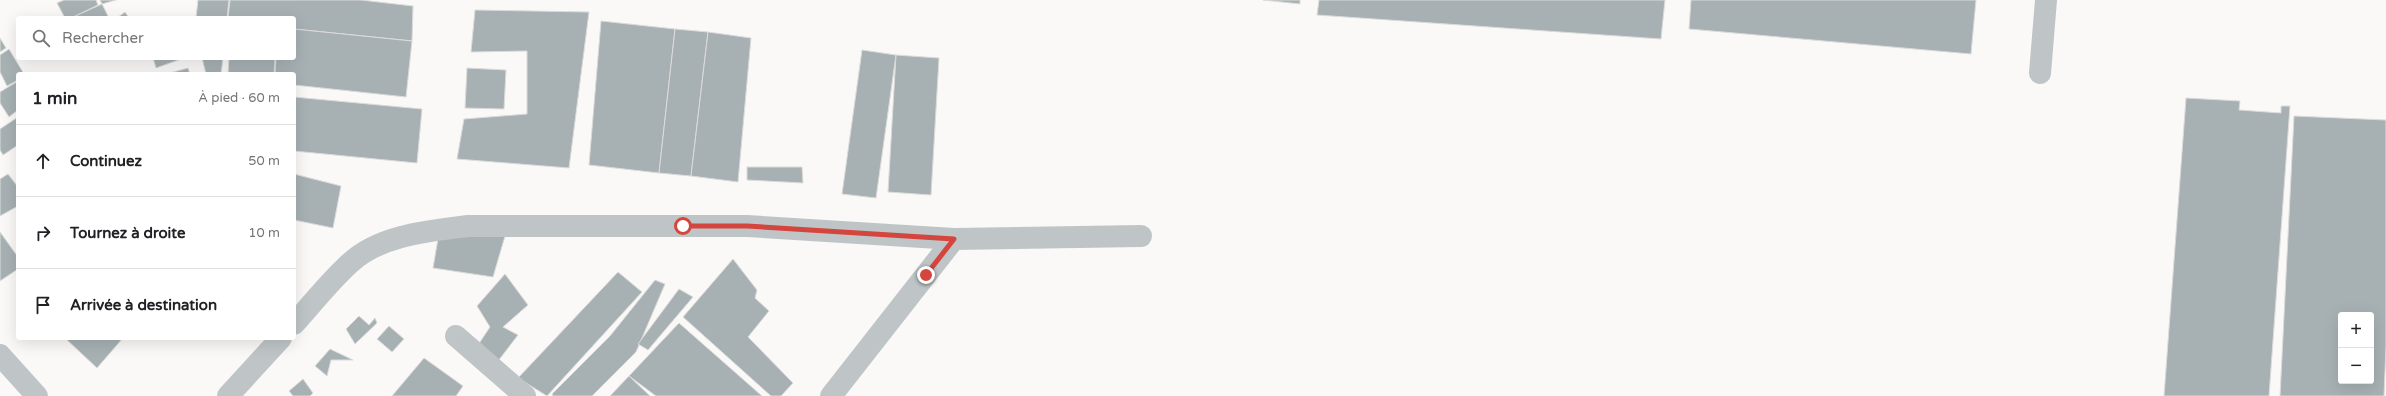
<!DOCTYPE html>
<html lang="fr">
<meta charset="utf-8">
<style>
body{margin:0;font-family:"Varela Round",sans-serif;background:#f6f6f6;color:#202124}
.controls{position:absolute;right:12px;bottom:12px;display:grid;overflow:hidden;border-radius:4px;box-shadow:0 4px 16px #0002}
.controls button{width:36px;height:36px;display:grid;place-items:center;padding:0;border:0;border-bottom:1px solid #e0e0e0;background:#fff;color:#202124;font:20px sans-serif}
.stop{position:absolute;width:12px;height:12px;margin:-9px;border:3px solid #d4453e;border-radius:50%;background:#fff}
.stop.end{background:#d4453e;border-color:#fff;box-shadow:0 1px 4px #0008}
.list{margin:0;padding:0;list-style:none}
h2{display:flex;justify-content:space-between;align-items:center;height:52px;margin:0;padding:0 16px;font-size:17px}
h2 small{font-size:13px;font-weight:400;color:#757577}
.list li{display:grid;grid-template-columns:26px 1fr auto;gap:12px;align-items:center;box-sizing:border-box;height:72px;padding:0 16px;border-top:1px solid #e0e0e0}
.list b{display:block;font-size:15px;white-space:nowrap}
.list em{font-size:13px;font-style:normal;color:#757577}
.icon{flex:none;width:22px;height:22px;fill:none;stroke:currentColor;stroke-width:2;stroke-linecap:round;stroke-linejoin:round}
.map{position:relative;flex:none;width:2386px;height:396px;overflow:hidden}
.search{position:absolute;background:#fff;box-shadow:0 4px 16px #0002;left:16px;top:16px;width:280px;height:44px;display:flex;align-items:center;gap:10px;box-sizing:border-box;padding:0 14px;border-radius:4px;color:#757577;font-size:15px}
.panel{position:absolute;background:#fff;box-shadow:0 4px 16px #0002;left:16px;top:72px;width:280px;height:268px;border-radius:4px}
.map>svg:first-child{display:block}
.building{fill:#a7b1b4;stroke:#dcdbda;fill-rule:evenodd}
.lines{fill:none;stroke-linecap:round;stroke-linejoin:round}
.minor{stroke:#bfc5c7;stroke-width:22}
.route{stroke:#d4453e;stroke-width:5}
</style>
<div class="map">
<svg width="2386" height="396" viewBox="0 0 2386 396">
<rect width="100%" height="100%" fill="#faf9f8"/>
<g class="building">
<polygon points="64,0 96,0 98,5 71,18 65,18 57,3"/>
<polygon points="100,0 116,0 102,4"/>
<polygon points="198,0 229,0 227,18 196,18"/>
<polygon points="230,0 361,0 413,6 412,41 294,29 294,18 228,18"/>
<polygon points="1263,0 1300,0 1300,4"/>
<polygon points="1319,0 1665,0 1661,39 1317,15"/>
<polygon points="1691,0 1976,0 1971,54 1689,29"/>
<polygon points="102,4 108,16 105,18 71,18"/>
<polygon points="475,10 589,12 569,168 457,159 464,119 527,114 527,51 471,52"/>
<polygon points="125,12 129,18 117,18"/>
<polygon points="601,21 675,29 659,173 589,165"/>
<polygon points="294,29 412,41 406,97 294,85 294,74 275,74 276,58 294,58"/>
<polygon points="675,29 708,32 691,176 659,173"/>
<polygon points="708,32 751,38 738,182 691,176"/>
<polygon points="0,38 6,48 0,52"/>
<polygon points="9,49 24,74 18,74 18,80 7,86 0,72 0,55"/>
<polygon points="862,50 896,55 876,198 842,194"/>
<polygon points="896,55 939,58 931,195 888,192"/>
<polygon points="153,58 184,58 156,68"/>
<polygon points="202,58 223,58 221,74 206,74"/>
<polygon points="229,58 275,58 274,74 228,74"/>
<polygon points="188,68 190,74 166,74"/>
<polygon points="467,68 506,70 504,109 465,108"/>
<polygon points="18,81 18,110 9,117 0,103 0,92"/>
<polygon points="294,97 422,109 417,163 294,151"/>
<polygon points="2186,98 2240,101 2239,110 2281,113 2281,106 2290,106 2269,396 2164,396"/>
<path d="M 2294,116 L 2386,120 L 2386,346 L 2384,396 L 2280,396 ZM 2341,315 L 2371,315 L 2371,381 L 2341,381 Z"/>
<polygon points="18,117 18,145 3,155 0,150 0,129"/>
<polygon points="747,167 802,167 803,183 747,180"/>
<polygon points="8,174 18,187 18,206 0,216 0,179"/>
<polygon points="294,174 341,186 333,228 294,220"/>
<polygon points="441,221 508,226 493,277 433,268"/>
<polygon points="0,232 18,257 18,269 0,281"/>
<polygon points="733,259 757,290 755,298 769,311 748,337 793,383 781,396 771,396 683,317"/>
<polygon points="618,272 642,292 547,396 518,378"/>
<polygon points="505,274 528,305 503,327 518,335 495,365 474,351 490,327 477,306"/>
<polygon points="655,280 665,284 636,352 592,396 553,396 552,394 610,336"/>
<polygon points="679,289 693,297 648,350 638,344"/>
<polygon points="359,316 369,325 375,318 377,323 355,344 346,329"/>
<polygon points="679,323 762,396 656,396 629,376"/>
<polygon points="389,326 404,339 392,352 377,339"/>
<polygon points="65,338 123,338 97,368"/>
<polygon points="330,349 353,360 331,360 327,376 315,366"/>
<polygon points="424,358 463,386 456,396 392,396"/>
<polygon points="629,376 650,396 610,396"/>
<polygon points="303,379 313,393 310,396 293,396 289,391"/>
</g>
<g class="lines">
<g class="minor">
<polyline points="2040,73 2046,0"/>
<path d="M 294,324 C 312,304 330,281 350,263 C 380,235 429,231 468,226 L 747,226 L 954,239 L 1141,236"/>
<polyline points="456,336 525,396"/>
<polyline points="0,355 37,396"/>
<polyline points="228,396 281,338"/>
<polyline points="831,396 954,239"/>
</g>
</g>
<g class="lines">
<polyline class="route" points="683,226 747,226 954,239 926,275"/>
</g>
</svg>
<div class="controls">
<button>+</button>
<button>−</button>
</div>
<div class="stop" style="left:683px;top:226px"></div>
<div class="stop end" style="left:926px;top:275px"></div>
<div class="search"><svg class="icon" aria-label="search" viewBox="0 0 24 24"><circle cx="10" cy="10" r="6"/><path d="M15 15l6 6"/></svg>Rechercher</div>
<section class="panel">
<h2>1 min<small>À pied · 60 m</small></h2>
<ul class="list">
<li><svg class="icon" aria-label="ahead" viewBox="0 0 24 24"><path d="M12 20V5M6 11l6-6 6 6"/></svg><div><b>Continuez</b></div><em>50 m</em></li>
<li><svg class="icon" aria-label="right" viewBox="0 0 24 24"><path d="M7 20v-9h11M14 6l5 5-5 5"/></svg><div><b>Tournez à droite</b></div><em>10 m</em></li>
<li><svg class="icon" aria-label="arrive" viewBox="0 0 24 24"><path d="M6 21V4h12l-3 4 3 4H6"/></svg><div><b>Arrivée à destination</b></div></li>
</ul>
</section>
</div>
